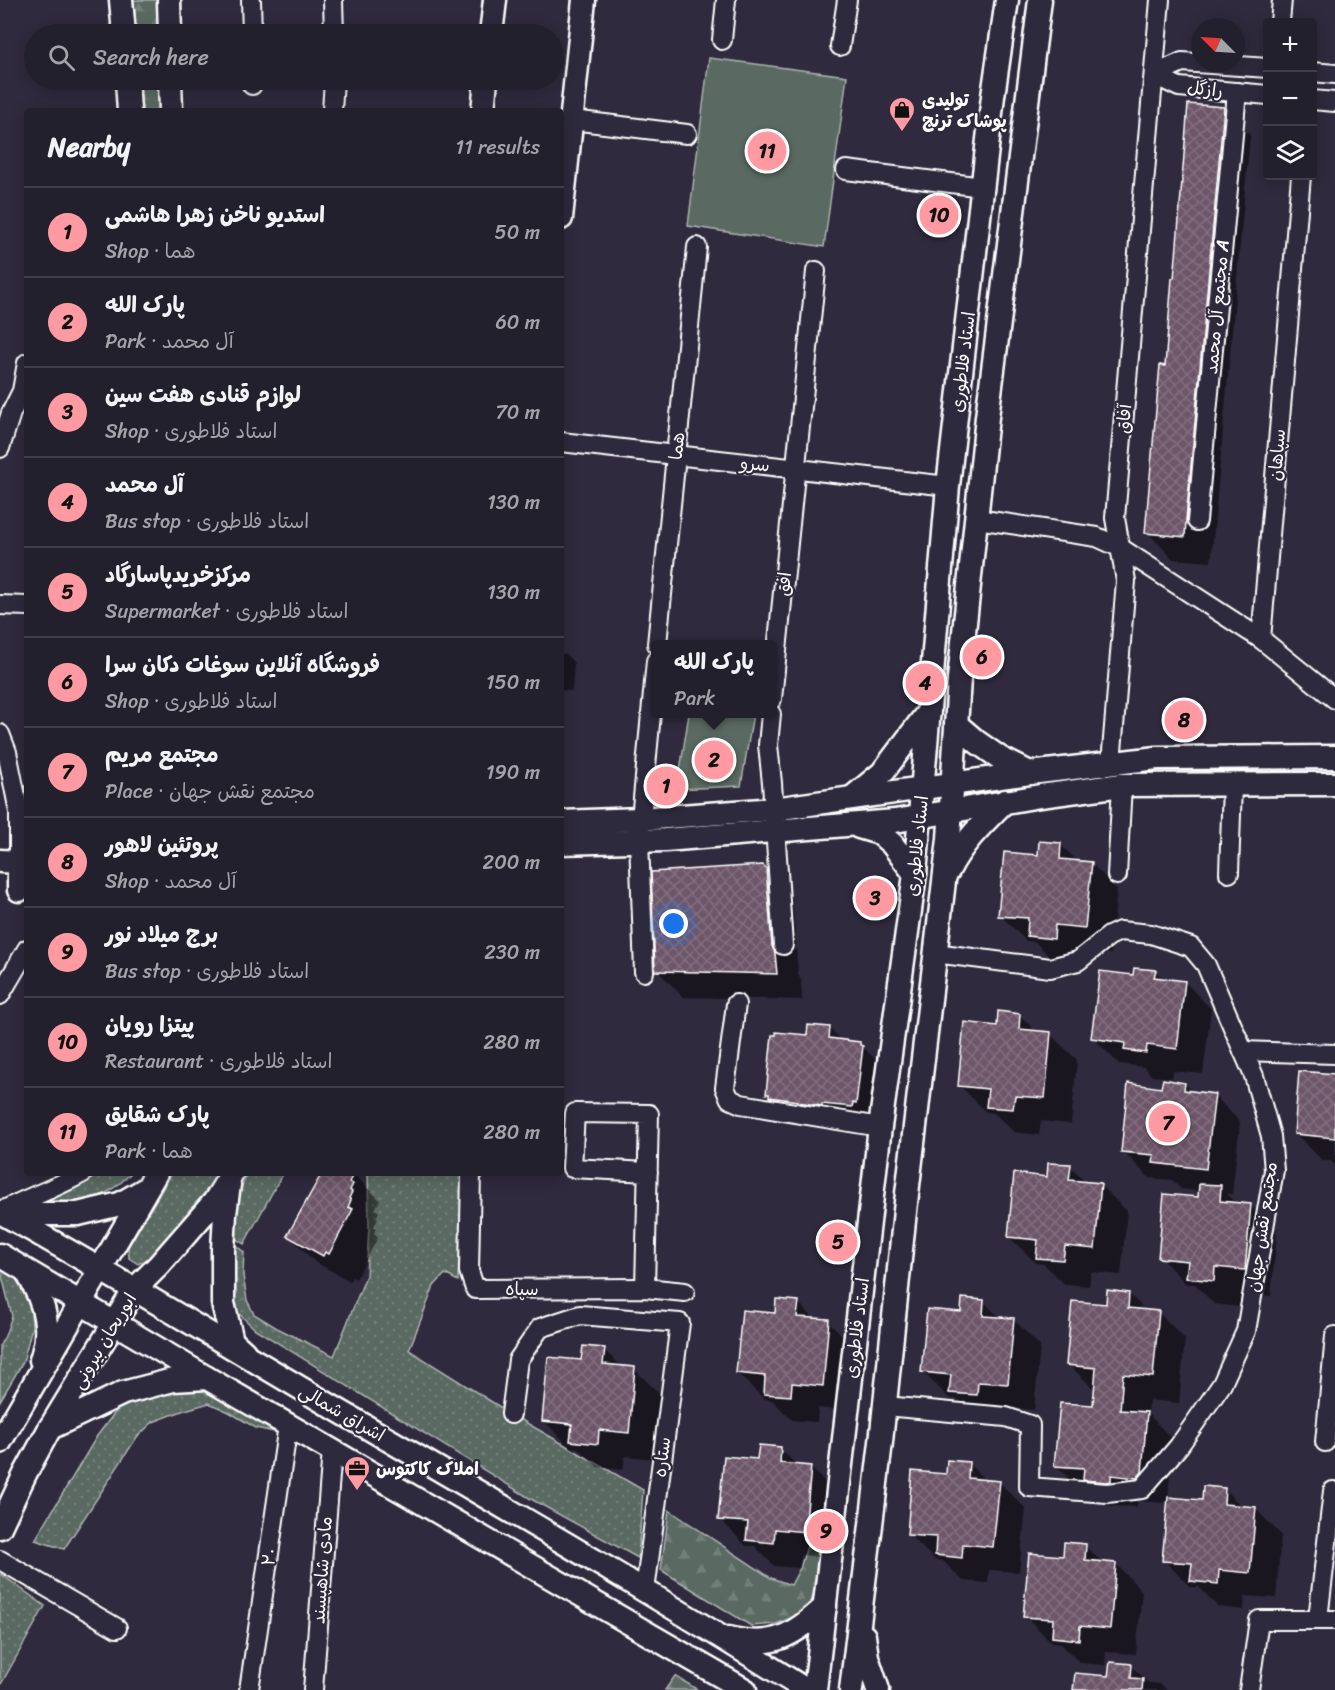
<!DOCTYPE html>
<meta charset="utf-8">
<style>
body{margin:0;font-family:Sriracha,"Playpen Sans Arabic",sans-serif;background:#2f2d3a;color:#f1f3f6}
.controls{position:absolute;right:18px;top:18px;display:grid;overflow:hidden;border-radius:6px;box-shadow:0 3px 15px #0003}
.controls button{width:54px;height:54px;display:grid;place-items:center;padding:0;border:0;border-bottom:2px solid #403e4a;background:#23202e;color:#f1f3f6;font:30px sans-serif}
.compass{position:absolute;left:1191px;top:18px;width:54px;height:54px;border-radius:50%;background:#23202e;box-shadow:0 3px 15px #0003;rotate:294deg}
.you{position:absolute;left:674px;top:924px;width:21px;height:21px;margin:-15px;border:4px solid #fff;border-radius:50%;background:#1a73e8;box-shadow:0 0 0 9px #1a73e833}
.badge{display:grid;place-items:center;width:39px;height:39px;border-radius:50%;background:#ff9aa2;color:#111;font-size:20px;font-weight:700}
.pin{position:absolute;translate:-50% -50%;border:3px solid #fff;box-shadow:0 2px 6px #0006}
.popup{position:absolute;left:651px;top:640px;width:126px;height:78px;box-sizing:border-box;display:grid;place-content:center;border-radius:6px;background:#23202e;filter:drop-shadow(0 2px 4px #0005);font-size:20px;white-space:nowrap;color:#a3a3aa}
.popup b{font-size:22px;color:#f1f3f6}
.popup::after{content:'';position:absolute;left:50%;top:100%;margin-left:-12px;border:12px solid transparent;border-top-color:#23202e}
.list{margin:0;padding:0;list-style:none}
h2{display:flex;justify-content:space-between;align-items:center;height:78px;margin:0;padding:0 24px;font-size:26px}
h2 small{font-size:20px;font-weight:400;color:#a3a3aa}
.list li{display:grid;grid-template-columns:39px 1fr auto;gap:18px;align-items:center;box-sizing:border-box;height:90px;padding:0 24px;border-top:2px solid #403e4a}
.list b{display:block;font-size:22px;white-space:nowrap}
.list p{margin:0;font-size:20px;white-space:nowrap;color:#a3a3aa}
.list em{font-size:20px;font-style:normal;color:#a3a3aa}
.icon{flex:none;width:33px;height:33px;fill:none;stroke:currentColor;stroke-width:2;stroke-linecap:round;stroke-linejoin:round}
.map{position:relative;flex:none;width:1335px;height:1690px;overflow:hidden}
.search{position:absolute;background:#23202e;box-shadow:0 3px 15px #0003;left:24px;top:24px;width:540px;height:66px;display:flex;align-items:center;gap:15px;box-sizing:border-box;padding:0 21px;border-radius:33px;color:#a3a3aa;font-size:22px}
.panel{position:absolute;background:#23202e;box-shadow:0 3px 15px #0003;left:24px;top:108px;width:540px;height:1068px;border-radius:6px}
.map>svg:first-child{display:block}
.grass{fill:url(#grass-dots);stroke:#acb4b0;stroke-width:1.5}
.forest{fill:url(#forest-firs);stroke:#acb4b0;stroke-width:1.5}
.park{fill:#5a6a62;stroke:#acb4b0;stroke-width:1.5}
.shadow{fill:#0007}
.building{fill:url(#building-cross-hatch);stroke:#fff;stroke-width:1.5}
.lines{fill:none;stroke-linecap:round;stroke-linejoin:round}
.minor-casing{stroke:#fff;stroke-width:22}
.major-casing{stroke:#fff;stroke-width:27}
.minor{stroke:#2f2a3d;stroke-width:18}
.major{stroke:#2f2a3d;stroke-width:22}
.labels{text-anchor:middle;stroke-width:4.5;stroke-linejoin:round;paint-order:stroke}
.street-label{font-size:18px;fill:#fff;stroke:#2f2a3d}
.poi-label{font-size:18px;font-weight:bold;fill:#fff;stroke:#2f2a3d;text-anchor:start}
</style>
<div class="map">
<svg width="1335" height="1690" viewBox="0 0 1335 1690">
<defs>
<pattern id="grass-dots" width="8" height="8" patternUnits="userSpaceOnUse" patternTransform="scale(1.5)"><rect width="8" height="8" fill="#5a6a62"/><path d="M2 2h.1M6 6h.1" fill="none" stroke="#73807a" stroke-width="1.8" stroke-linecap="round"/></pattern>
<pattern id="forest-firs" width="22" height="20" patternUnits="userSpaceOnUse" patternTransform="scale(1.5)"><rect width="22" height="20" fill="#5a6a62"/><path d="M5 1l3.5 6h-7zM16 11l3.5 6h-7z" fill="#73807a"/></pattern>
<pattern id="building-cross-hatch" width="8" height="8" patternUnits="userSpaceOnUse" patternTransform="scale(1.5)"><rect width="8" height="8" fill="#6d5669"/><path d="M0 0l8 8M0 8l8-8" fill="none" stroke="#836f80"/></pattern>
</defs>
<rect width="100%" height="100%" fill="#2f2a3d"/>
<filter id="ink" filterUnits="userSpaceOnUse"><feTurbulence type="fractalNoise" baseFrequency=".0167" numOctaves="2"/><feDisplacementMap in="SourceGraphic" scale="12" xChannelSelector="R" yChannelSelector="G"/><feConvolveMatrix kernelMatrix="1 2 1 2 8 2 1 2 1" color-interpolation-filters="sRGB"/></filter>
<g filter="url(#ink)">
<g class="grass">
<path d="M 96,1173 L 131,1173 C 115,1190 95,1201 72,1205 C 61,1207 46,1203 34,1201 C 57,1196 78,1190 96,1173 Z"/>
<polygon points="172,1173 223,1173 151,1257 138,1264 129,1258 128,1247"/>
<path d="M 248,1173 L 283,1173 L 244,1244 L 233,1237 C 236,1215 237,1193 248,1173 Z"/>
<polygon points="368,1173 462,1173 458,1281 445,1274 434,1286 409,1350 511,1414 643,1490 638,1558 531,1499 255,1329 236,1311 231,1278 235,1245 244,1252 243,1275 247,1300 254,1314 277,1328 334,1356 366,1276 369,1227"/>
<polygon points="0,1268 17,1276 30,1299 32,1327 23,1362 0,1401 0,1345 5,1336 12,1316"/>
<polygon points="194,1387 214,1389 272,1423 278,1433 256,1428 229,1412 209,1403 182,1411 153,1422 137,1437 64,1549 35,1540 97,1436 119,1407 158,1395"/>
<polygon points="1,1574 45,1606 0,1686 0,1575"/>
</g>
<g class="forest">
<polygon points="134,0 163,0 164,34 136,34"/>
<polygon points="140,80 165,80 166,111 142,111"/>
<polygon points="669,1510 771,1578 791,1585 800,1568 810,1537 820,1549 821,1569 811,1602 793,1617 776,1624 751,1626 661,1570"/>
<polygon points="675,1676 698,1690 665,1690"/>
</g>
<g class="park">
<polygon points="709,58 847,76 824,247 688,226"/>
<polygon points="689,714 753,714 741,786 677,789"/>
</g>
<g class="shadow">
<polygon points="1224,109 1250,135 1211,562 1173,559 1147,532 1175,280"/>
<polygon points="561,654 566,654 574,663 572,691 561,690"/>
<polygon points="1061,845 1078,862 1091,863 1117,890 1111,954 1081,951 1055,962 1035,942 1026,941 1000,915 1039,857"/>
<polygon points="765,869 792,896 798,973 801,980 802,1000 683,997 657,970"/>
<polygon points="1155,971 1164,980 1185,982 1211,1009 1203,1074 1173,1071 1172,1078 1152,1076 1144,1067 1119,1064 1093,1038"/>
<polygon points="1020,1015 1037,1033 1050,1034 1077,1060 1071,1124 1041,1121 1039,1135 1014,1132 994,1113 986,1112 959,1085 999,1027"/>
<polygon points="830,1029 842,1041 859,1043 886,1070 882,1129 848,1129 848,1132 826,1128 825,1126 797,1123 767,1093 808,1037"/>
<polygon points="1335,1070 1335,1165 1330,1160 1322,1160 1295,1133 1335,1075"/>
<polygon points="1185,1084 1193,1093 1214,1095 1240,1122 1232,1194 1227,1194 1238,1204 1251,1206 1277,1232 1271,1296 1241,1293 1240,1307 1214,1304 1195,1284 1186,1284 1160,1257 1199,1199 1200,1191 1181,1189 1172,1180 1149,1178 1123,1151 1163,1089"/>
<polygon points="1070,1166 1087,1183 1100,1185 1127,1211 1121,1275 1091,1272 1089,1286 1064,1284 1044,1264 1036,1263 1009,1237 1049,1178"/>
<polygon points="323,1173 352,1173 380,1200 375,1209 379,1212 376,1217 378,1219 374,1226 376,1228 374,1233 378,1237 356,1279 352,1277 350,1281 315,1262 289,1236"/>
<polygon points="1129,1294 1146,1311 1159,1313 1185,1339 1179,1403 1149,1400 1148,1414 1173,1440 1168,1499 1164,1503 1137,1501 1137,1507 1111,1506 1099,1493 1082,1492 1056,1465 1094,1407 1096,1391 1068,1364 1107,1306"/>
<polygon points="983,1301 1001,1319 1014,1320 1040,1346 1034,1410 1004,1407 1003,1421 977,1419 957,1399 949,1398 923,1372 962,1314"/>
<polygon points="798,1302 815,1320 828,1321 854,1347 849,1411 818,1408 817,1422 792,1420 772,1400 764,1399 737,1373 776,1315"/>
<polygon points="604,1350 622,1367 634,1369 661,1395 655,1459 625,1456 623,1470 598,1467 578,1448 570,1447 543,1420 583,1362"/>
<polygon points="780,1449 798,1466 810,1467 837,1494 831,1558 801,1555 800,1568 774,1566 755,1546 746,1546 720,1519 759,1461"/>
<polygon points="969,1464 986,1481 999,1482 1026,1509 1019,1572 989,1570 988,1583 963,1581 943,1561 935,1560 908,1534"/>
<polygon points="1225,1490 1242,1507 1255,1508 1281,1535 1276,1598 1245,1596 1244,1610 1218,1607 1199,1587 1190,1587 1164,1560 1203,1502"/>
<polygon points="1085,1546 1103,1563 1116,1564 1142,1591 1136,1654 1106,1652 1105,1665 1080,1663 1060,1643 1051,1642 1025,1616"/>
<polygon points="1131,1666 1149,1683 1161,1684 1167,1690 1075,1690 1110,1678"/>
</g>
<g class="building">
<polygon points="1188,104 1224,107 1186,520 1185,537 1145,533 1160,365 1165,366 1172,278 1174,278 1176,257"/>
<polygon points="1039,841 1061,843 1060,859 1092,862 1085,928 1055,925 1054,939 1027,936 1028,918 998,916 1004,852 1038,855"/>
<polygon points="763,865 766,868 772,946 775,953 777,974 655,971 651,872"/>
<polygon points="1134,968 1156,970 1154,977 1185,981 1177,1049 1147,1045 1146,1053 1124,1050 1125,1043 1091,1038 1100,971 1133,975"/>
<polygon points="998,1011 1020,1014 1019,1029 1051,1032 1045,1098 1015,1096 1013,1109 986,1107 988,1089 958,1086 964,1022 997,1026"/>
<polygon points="808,1025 830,1027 829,1038 860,1042 860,1045 863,1046 856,1104 853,1103 852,1107 822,1104 822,1106 798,1102 798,1101 769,1097 769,1094 766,1094 772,1035 776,1035 776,1032 807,1035"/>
<polygon points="1299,1071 1335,1074 1335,1138 1294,1134"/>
<polygon points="1163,1079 1185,1083 1184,1090 1215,1094 1206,1169 1153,1163 1154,1155 1121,1152 1128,1083 1161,1088"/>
<polygon points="1048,1163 1071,1164 1069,1180 1101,1183 1095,1249 1065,1246 1063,1260 1036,1258 1038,1240 1008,1237 1014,1173 1047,1177"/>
<polygon points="322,1173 354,1173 349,1182 353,1184 350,1190 352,1192 349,1198 351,1200 348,1207 353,1209 329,1254 325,1252 323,1256 287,1236"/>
<polygon points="1199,1184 1221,1185 1220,1201 1251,1204 1245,1270 1215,1267 1214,1281 1186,1278 1188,1261 1158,1258 1164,1194 1198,1197"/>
<polygon points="1107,1290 1129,1293 1128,1308 1159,1311 1153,1377 1123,1374 1120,1410 1147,1412 1142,1472 1137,1478 1111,1475 1111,1481 1107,1482 1083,1480 1084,1468 1054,1466 1060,1403 1093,1405 1096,1368 1066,1365 1072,1301 1106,1304"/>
<polygon points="962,1298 984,1300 983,1316 1014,1318 1008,1384 978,1382 977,1395 949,1393 951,1375 921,1372 927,1309 961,1312"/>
<polygon points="776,1299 799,1301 797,1317 829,1319 823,1386 792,1383 791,1396 764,1394 765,1376 736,1373 742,1310 775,1313"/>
<polygon points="583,1346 605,1348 603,1364 635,1367 629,1433 599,1430 598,1444 570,1441 572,1424 542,1421 548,1357 581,1360"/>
<polygon points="759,1445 781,1447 780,1463 811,1466 805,1532 775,1529 774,1543 746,1540 748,1522 718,1520 724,1456 757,1459"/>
<polygon points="947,1460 969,1462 968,1478 1000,1481 993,1547 963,1544 962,1558 935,1555 936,1537 907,1535 912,1471 946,1474"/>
<polygon points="1203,1486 1225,1488 1224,1504 1256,1507 1250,1573 1219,1570 1218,1584 1190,1581 1192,1563 1162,1561 1168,1497 1202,1500"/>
<polygon points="1064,1542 1086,1544 1085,1560 1116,1563 1110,1629 1080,1626 1079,1640 1052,1637 1053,1619 1023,1617 1029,1553 1063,1556"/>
<polygon points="1110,1662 1132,1664 1131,1678 1143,1679 1142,1690 1073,1690 1075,1673 1108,1676"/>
</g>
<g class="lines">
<defs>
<g id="minor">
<polyline points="251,0 252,34"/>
<polyline points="333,0 334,34"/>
<polyline points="1280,22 1282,0"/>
<polyline points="722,40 726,0"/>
<polyline points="840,46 847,0"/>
<polyline points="1312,72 1335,74"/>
<polyline points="1154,75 1179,87 1268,95"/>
<polyline points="1154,75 1182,62 1268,68"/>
<polyline points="252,80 252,85"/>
<polyline points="1312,100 1335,102"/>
<polyline points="332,111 334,80"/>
<polyline points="572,120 687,134"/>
<polyline points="846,170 983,187"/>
<polyline points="1301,176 1261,639 1335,699"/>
<polyline points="561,442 948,486"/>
<polyline points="0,448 11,413 22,391 27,363"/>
<polyline points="977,519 1097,537 1119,547 1261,639"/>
<polyline points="1197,521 1237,92"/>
<polyline points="0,605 27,606"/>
<polyline points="657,644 697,247"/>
<polyline points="772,699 816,271"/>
<polyline points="771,714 768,745 772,783 783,945"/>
<polyline points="0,734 7,752 19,812 19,862"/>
<polyline points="1111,763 1126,581 1115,518 1160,0"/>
<polyline points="1229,873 1232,785"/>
<polyline points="1117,875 1122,785"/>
<polyline points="644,972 639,840 656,661"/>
<polyline points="0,995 27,949"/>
<polyline points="736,1004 725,1088 730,1099 741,1104 880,1127"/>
<polyline points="1243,1051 1335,1054"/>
<polyline points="471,1173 469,1271 475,1289 645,1288 685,1292"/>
<path d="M 0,1212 C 27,1198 56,1188 83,1173"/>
<polyline points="645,1288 649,1114 575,1113 572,1168 648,1172"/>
<polyline points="885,1406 1006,1417 1030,1425 1029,1487 1107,1493 1142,1489 1179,1446 1222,1384 1246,1331 1274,1170 1271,1136 1254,1076 1206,965 1191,947 1151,934 1120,931 1109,936 1078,961 1050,968 935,953"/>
<polyline points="511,1414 518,1360 540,1328 580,1315 680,1323 645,1591"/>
<polyline points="1325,1442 1335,1336"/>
<polyline points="0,1560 117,1628"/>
<polyline points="1318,1619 1333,1491"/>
<polyline points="249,1690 288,1425"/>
<polyline points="313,1690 332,1450"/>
<polyline points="1249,1690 1259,1620 1335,1620"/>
</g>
<g id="major">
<polyline points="121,0 124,34"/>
<polyline points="169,0 170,34"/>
<polyline points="491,34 495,0"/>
<polyline points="127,80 129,111"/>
<polyline points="170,80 171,111"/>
<polyline points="483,111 486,80"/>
<polyline points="561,218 584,0"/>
<polyline points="956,724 977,742 1000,758 1030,773"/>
<polyline points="853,797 882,773 929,711"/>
<polyline points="561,822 640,819 774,809 1030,773 1157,758 1335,757"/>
<polyline points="859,827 879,833 892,844 915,874"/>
<polyline points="561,843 665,840 895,821 1040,796 1122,785 1335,784"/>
<polyline points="0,861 19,862 27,860"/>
<path d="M 948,871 C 962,843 983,823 1005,801"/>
<polyline points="19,890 19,862"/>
<polyline points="229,1184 225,1214 223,1249 223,1303 232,1341 244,1352"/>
<path d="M 0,1212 C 119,1278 235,1350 353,1419 C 505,1508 658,1596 806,1690"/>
<polyline points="6,1212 42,1214 78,1214 120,1204 144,1190"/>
<polyline points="0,1255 207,1378 745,1690"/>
<path d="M 27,1272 C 38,1292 48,1313 46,1336 C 46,1344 43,1353 41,1360"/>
<polyline points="50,1428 123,1393 173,1380 207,1378"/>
<polyline points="0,1442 156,1173"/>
<polyline points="0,1527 25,1474 50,1428 135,1289 159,1265 214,1202 232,1173"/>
<polyline points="864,1636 867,1657 878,1690"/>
<path d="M 729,1638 C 773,1649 794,1635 825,1607"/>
<polyline points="815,1690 880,1127 915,874 948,486 993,96 1007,0"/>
<polyline points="851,1690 881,1442 905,1211 949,839 959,679 987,417 1040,0"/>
</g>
</defs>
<use href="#minor" class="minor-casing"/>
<use href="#major" class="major-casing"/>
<use href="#minor" class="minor"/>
<use href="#major" class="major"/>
</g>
</g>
<defs>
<symbol id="shop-pin" viewBox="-11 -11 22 30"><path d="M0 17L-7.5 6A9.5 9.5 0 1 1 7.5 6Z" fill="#ff9aa2" stroke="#2f2a3d"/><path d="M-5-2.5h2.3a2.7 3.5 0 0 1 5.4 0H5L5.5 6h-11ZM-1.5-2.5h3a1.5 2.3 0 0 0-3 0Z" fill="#111"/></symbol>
<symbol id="office-pin" viewBox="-11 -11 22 30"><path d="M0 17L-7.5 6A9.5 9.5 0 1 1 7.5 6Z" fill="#ff9aa2" stroke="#2f2a3d"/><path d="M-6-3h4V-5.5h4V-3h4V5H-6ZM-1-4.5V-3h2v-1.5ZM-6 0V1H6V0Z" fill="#111"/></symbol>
</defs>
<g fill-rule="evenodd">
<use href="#shop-pin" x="887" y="95" width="30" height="40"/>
<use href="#office-pin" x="342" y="1454" width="30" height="40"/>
</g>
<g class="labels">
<g class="street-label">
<text transform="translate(1205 89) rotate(6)" y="6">رازگل</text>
<text transform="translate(1217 307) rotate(-85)" y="6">مجتمع آل محمد A</text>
<text transform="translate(963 362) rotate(-83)" y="6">استاد فلاطوری</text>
<text transform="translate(1124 419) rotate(-85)" y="6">آفاق</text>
<text transform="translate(677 446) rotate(-84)" y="6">هما</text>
<text transform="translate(1277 455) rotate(-85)" y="6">سپاهان</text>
<text transform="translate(755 464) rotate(7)" y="6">سرو</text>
<text transform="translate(784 584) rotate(-84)" y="6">افق</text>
<text transform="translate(917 846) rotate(-84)" y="6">استاد فلاطوری</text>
<text transform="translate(1262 1227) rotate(-82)" y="6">مجتمع نقش جهان</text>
<text x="522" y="1295">سپاه</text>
<text transform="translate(857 1328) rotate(-83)" y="6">استاد فلاطوری</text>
<text transform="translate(104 1341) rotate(-59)" y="6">ابوریحان بیرونی</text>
<text transform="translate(342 1413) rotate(30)" y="6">اشراق شمالی</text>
<text transform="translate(662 1457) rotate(-83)" y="6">ستاره</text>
<text transform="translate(269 1557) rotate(-82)" y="6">۲۰</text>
<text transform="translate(322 1570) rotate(-86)" y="6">مادی شاهپسند</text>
</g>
<g class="poi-label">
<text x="922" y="106">تولیدی<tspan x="922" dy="21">پوشاک ترنج</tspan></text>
<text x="376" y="1475">املاک کاکتوس</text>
</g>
</g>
</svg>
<div class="controls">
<button>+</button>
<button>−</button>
<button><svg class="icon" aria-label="layers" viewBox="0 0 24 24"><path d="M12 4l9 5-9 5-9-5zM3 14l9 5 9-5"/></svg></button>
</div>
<svg class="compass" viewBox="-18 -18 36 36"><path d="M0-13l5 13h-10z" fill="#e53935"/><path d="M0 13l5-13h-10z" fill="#a3a3aa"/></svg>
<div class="you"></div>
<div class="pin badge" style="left:666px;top:786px">1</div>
<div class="pin badge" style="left:714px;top:760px">2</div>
<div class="popup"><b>پارک الله</b>Park</div>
<div class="pin badge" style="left:875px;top:898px">3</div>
<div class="pin badge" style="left:925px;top:683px">4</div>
<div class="pin badge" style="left:838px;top:1242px">5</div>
<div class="pin badge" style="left:982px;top:657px">6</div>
<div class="pin badge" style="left:1168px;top:1123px">7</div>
<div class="pin badge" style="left:1184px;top:720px">8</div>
<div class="pin badge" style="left:826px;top:1531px">9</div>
<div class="pin badge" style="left:939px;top:215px">10</div>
<div class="pin badge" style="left:767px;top:151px">11</div>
<div class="search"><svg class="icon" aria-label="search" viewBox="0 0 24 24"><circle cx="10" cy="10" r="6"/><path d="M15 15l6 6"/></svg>Search here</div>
<section class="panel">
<h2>Nearby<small>11 results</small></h2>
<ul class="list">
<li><span class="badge">1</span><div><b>استدیو ناخن زهرا هاشمی</b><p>Shop · هما</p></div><em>50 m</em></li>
<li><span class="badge">2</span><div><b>پارک الله</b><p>Park · آل محمد</p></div><em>60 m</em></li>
<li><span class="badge">3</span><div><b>لوازم قنادی هفت سین</b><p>Shop · استاد فلاطوری</p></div><em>70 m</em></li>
<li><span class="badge">4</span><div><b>آل محمد</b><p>Bus stop · استاد فلاطوری</p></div><em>130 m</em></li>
<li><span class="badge">5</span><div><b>مرکزخریدپاسارگاد</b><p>Supermarket · استاد فلاطوری</p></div><em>130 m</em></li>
<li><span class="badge">6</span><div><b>فروشگاه آنلاین سوغات دکان سرا</b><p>Shop · استاد فلاطوری</p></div><em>150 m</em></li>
<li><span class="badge">7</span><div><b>مجتمع مریم</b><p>Place · مجتمع نقش جهان</p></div><em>190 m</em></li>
<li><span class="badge">8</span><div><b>پروتئین لاهور</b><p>Shop · آل محمد</p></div><em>200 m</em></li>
<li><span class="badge">9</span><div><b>برج میلاد نور</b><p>Bus stop · استاد فلاطوری</p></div><em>230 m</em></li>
<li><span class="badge">10</span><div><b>پیتزا رویان</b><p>Restaurant · استاد فلاطوری</p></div><em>280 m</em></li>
<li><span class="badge">11</span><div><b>پارک شقایق</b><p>Park · هما</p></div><em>280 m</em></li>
</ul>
</section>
</div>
